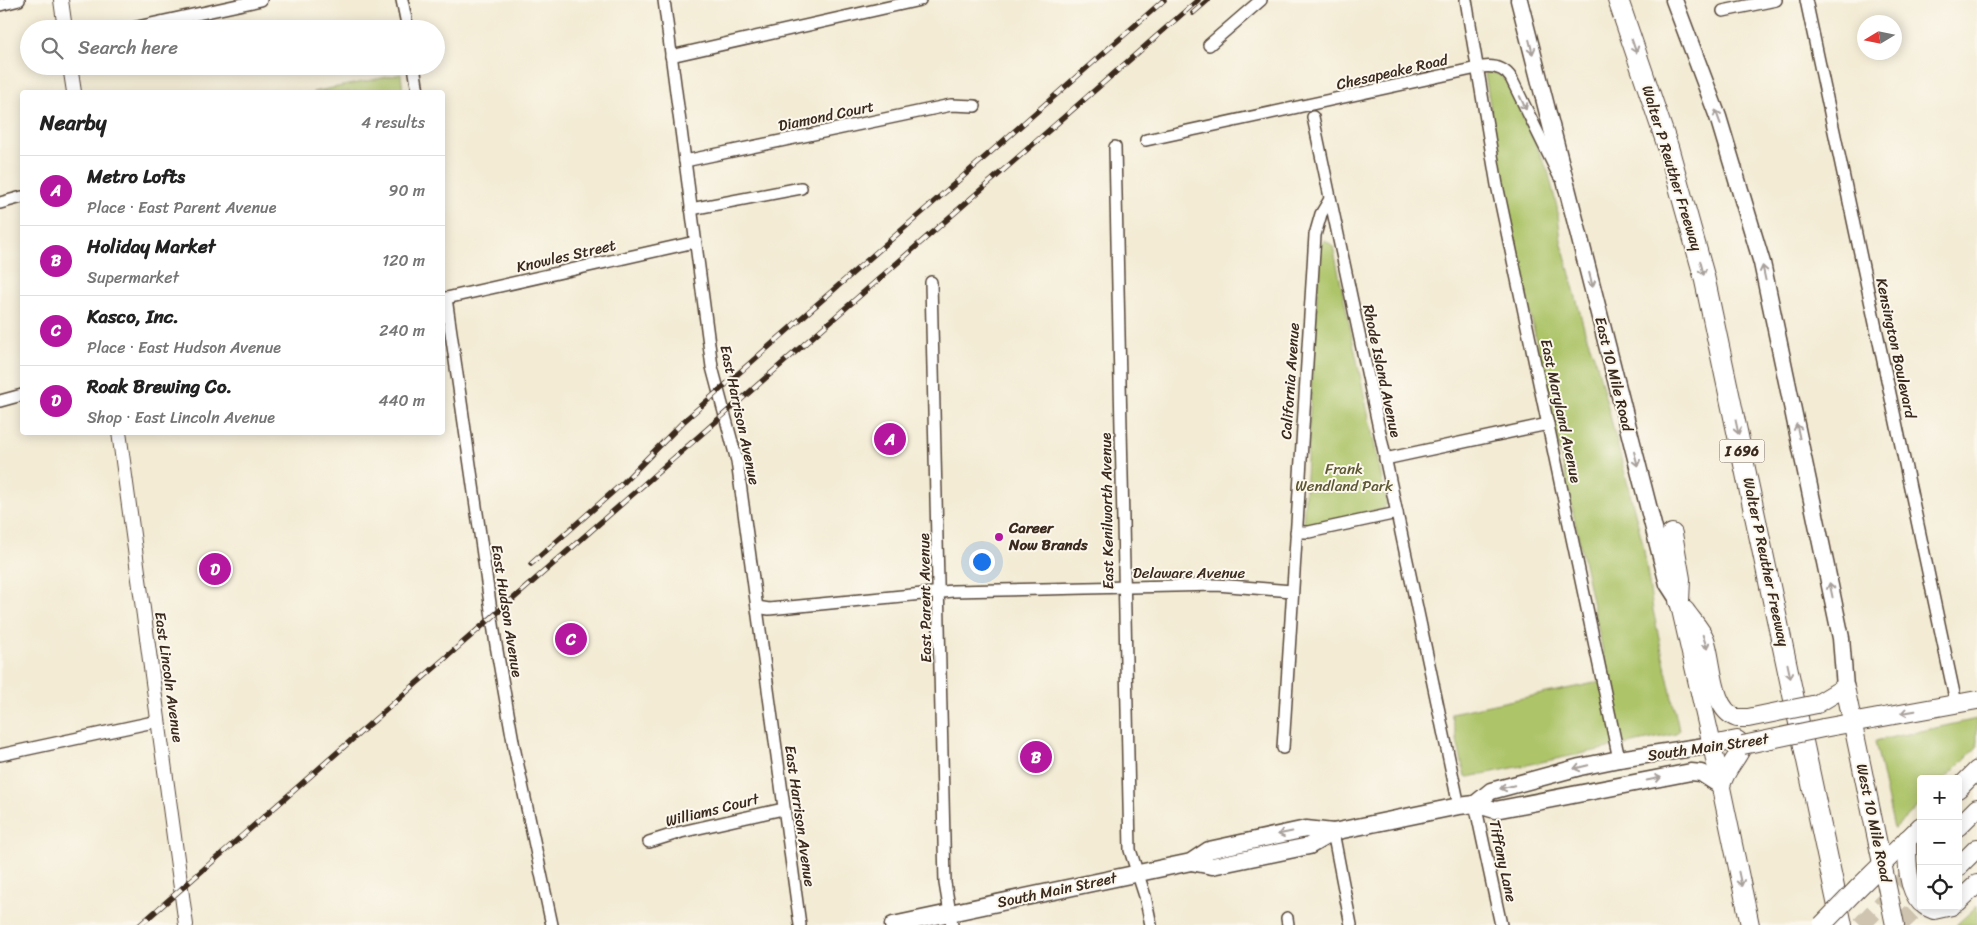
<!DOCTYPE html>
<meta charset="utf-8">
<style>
body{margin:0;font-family:Sriracha,sans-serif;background:#f2f2f2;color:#222}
.controls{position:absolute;right:15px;bottom:15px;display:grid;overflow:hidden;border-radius:5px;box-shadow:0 2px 12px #0003}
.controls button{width:45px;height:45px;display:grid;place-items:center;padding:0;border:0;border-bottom:1px solid #e0e0e0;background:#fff;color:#222;font:25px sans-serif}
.compass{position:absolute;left:1857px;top:15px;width:45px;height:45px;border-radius:50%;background:#fff;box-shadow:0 2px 12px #0003;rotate:260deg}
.you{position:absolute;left:981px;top:561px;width:18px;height:18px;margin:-12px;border:4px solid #fff;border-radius:50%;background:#1a73e8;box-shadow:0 0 0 8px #1a73e833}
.badge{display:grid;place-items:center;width:32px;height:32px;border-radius:50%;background:#b5179e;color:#fff;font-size:16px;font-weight:700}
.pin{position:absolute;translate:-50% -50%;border:2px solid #fff;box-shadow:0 1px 5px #0006}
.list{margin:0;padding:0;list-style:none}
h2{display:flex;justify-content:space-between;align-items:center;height:65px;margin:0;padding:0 20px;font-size:21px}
h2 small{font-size:16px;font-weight:400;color:#767676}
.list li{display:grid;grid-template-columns:32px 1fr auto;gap:15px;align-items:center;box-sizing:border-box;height:70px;padding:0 20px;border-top:1px solid #e0e0e0}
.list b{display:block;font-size:19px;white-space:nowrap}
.list p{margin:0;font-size:16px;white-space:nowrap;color:#767676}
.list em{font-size:16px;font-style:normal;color:#767676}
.icon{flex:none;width:28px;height:28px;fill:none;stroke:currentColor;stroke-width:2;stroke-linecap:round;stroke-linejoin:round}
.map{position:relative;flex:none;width:1977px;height:925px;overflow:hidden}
.search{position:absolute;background:#fff;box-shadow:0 2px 12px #0003;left:20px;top:20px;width:425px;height:55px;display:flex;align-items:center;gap:12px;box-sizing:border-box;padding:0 18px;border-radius:28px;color:#767676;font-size:19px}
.panel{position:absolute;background:#fff;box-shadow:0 2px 12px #0003;left:20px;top:90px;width:425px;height:345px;border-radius:5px}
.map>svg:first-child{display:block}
.green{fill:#adc469;stroke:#747744}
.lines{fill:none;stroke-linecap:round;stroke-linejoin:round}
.primary-tunnel{stroke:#cec4b0;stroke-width:18;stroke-dasharray:18 9;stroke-linecap:butt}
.minor-casing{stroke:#574739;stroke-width:14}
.tertiary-casing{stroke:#574739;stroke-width:16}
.secondary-casing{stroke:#574739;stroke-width:19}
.primary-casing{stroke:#574739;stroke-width:20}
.motorway-casing{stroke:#574739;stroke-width:22}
.minor{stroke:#fff;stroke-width:11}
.tertiary{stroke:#fff;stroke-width:14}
.secondary{stroke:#fff;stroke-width:16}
.primary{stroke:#fff;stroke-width:18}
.motorway{stroke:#fff;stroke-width:20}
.rail-casing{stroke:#3b2a1e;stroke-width:5.5}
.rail{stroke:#fbf7ec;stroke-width:4;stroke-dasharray:11;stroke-linecap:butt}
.primary-bridge-casing{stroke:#574739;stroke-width:20;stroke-linecap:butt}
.primary-bridge{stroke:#fff;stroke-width:18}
.oneway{stroke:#a79f9a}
.poi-dot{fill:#b5179e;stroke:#fbf7ec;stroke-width:2}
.labels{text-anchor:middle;stroke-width:4;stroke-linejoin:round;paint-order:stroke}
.shield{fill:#fbf7ec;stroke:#75685c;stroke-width:1}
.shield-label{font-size:14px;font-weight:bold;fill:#3b2a1e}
.street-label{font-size:15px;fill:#3b2a1e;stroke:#fbf7ec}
.park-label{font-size:15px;fill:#5d5834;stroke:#fbf7ec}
.poi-label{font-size:15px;font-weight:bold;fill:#3b2a1e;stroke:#fbf7ec;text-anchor:start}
</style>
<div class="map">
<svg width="1977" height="925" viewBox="0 0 1977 925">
<rect width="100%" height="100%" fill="#fbf7ec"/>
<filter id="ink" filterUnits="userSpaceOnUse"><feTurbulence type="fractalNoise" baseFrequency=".02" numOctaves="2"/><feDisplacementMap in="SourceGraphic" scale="10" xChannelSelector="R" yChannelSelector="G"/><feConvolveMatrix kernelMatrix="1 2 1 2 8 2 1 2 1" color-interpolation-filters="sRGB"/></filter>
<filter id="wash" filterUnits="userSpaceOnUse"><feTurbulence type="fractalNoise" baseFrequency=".0096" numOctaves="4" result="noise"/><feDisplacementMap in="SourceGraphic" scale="20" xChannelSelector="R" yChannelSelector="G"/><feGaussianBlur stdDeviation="1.12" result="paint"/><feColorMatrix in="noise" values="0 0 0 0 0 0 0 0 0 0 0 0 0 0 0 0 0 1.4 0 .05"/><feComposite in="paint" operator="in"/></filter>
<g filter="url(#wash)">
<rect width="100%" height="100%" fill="#f3ebd4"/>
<g class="green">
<path d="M 1487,72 C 1496,72 1501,75 1507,82 L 1548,171 L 1557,207 L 1561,240 L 1585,332 L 1596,361 L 1643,544 L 1653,610 L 1679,730 L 1676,734 L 1469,777 L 1465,776 L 1451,713 L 1609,680 L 1505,195 L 1485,74 Z"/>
<polygon points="401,74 403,92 313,92"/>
<polygon points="1325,240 1333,246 1387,504 1383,509 1303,526 1320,245"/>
<polygon points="1977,719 1977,747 1945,779 1921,779 1921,803 1894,829 1875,741"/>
<polygon points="1977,906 1977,925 1956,925"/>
</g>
</g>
<g filter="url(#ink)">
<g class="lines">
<g class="primary-tunnel">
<polyline points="1861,925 1920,865"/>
<polyline points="1899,925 1921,904"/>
</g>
<defs>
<g id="minor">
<polyline points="402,0 408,29"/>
<polyline points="664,0 712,367 737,461 800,925"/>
<polyline points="1466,0 1497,185 1619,759"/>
<polyline points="1806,0 1956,703"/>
<polyline points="0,5 19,0"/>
<polyline points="1723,11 1776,0"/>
<polyline points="128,29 261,0"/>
<polyline points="1209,45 1261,0"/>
<polyline points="671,56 920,0"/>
<polyline points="414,66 418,92"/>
<polyline points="1313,117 1459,806"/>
<path d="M 1146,140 L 1477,68 C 1490,65 1503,66 1511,78 L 1559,176"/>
<polyline points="1115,147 1130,850 1145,896 1151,925"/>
<polyline points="685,161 951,105 975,106"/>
<polyline points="0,203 22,197"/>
<polyline points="691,209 801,188"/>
<polyline points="931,282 945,883 952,925"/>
<polyline points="446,298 496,645 514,747 552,925"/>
<polyline points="442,299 695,242"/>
<polyline points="0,401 22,395"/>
<polyline points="1385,459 1548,424"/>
<polyline points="1296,532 1309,532 1397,513"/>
<polyline points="757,607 769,609 953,591 1217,585 1292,591"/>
<polyline points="1283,748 1315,235 1321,214 1330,199"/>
<polyline points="0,755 158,721"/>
<polyline points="1475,804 1501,925"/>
<polyline points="1333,832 1351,925"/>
<polyline points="649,842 681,832 783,809"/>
<polyline points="1287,918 1288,925"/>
</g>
<g id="tertiary">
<polyline points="61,0 65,29"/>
<polyline points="70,66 74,92"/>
<polyline points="119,432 186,925"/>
</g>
<g id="secondary">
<polyline points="1519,0 1668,584 1679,601"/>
<polyline points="1674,0 1718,117 1762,263 1841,638 1845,687"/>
<polyline points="1475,804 1491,791 1580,767 1619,759 1712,745"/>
<polyline points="1191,862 1212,866 1309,846 1333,832 1459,806 1475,804 1495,810 1691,772 1701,773 1721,786"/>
<polyline points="893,925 1191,862 1209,850 1306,829 1333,832"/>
</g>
<g id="primary">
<polyline points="1679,601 1712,745 1750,925"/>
<path d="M 1685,610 C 1691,619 1701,629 1705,639 C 1713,660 1711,710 1737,718"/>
<polyline points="1817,704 1845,687 1895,925"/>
<polyline points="1823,728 1977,700"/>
<path d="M 1712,745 L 1737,740 L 1743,745 C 1737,760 1725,769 1721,786"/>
<polyline points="1958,789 1977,770"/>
<polyline points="1958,827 1977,808"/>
<path d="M 1907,839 C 1907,859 1906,887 1921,903"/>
<polyline points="1958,867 1977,848"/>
<polyline points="1857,889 1921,826"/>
<polyline points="1958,902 1977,884"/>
<polyline points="1925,906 1934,910 1952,906"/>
</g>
<g id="motorway">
<polyline points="1618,0 1668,147 1704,276 1842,925"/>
<polyline points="1672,534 1680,579 1679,601"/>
</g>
</defs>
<use href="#minor" class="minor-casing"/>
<use href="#tertiary" class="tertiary-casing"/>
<use href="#secondary" class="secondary-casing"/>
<use href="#primary" class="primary-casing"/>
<use href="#motorway" class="motorway-casing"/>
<use href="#minor" class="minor"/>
<use href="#tertiary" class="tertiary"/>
<use href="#secondary" class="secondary"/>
<use href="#primary" class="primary"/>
<use href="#motorway" class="motorway"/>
<defs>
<g id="rail">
<polyline points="1193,13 1208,0"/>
<polyline points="531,564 624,482 683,422 1164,0"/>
<polyline points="140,925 1198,0"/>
</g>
</defs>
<use href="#rail" class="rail-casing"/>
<use href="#rail" class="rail"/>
<defs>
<g id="primary-bridge">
<polyline points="1737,718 1748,718 1817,704"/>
<polyline points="1743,745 1823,728"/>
<polyline points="1822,925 1857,889"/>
</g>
</defs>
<use href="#primary-bridge" class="primary-bridge-casing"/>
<use href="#primary-bridge" class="primary-bridge"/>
</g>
<defs><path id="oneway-shaft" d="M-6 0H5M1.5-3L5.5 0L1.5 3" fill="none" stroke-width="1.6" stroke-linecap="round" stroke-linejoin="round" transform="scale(1.25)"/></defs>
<g class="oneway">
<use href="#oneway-shaft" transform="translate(1634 46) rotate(71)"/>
<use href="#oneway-shaft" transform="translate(1531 47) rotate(76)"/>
<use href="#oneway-shaft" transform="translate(1523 103) rotate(65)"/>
<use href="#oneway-shaft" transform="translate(1718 117) rotate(-110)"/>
<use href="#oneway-shaft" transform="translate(1702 268) rotate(76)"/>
<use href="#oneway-shaft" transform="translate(1764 273) rotate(-102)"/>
<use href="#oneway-shaft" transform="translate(1591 280) rotate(76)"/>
<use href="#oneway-shaft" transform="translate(1737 427) rotate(78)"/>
<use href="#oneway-shaft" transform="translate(1798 431) rotate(-102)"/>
<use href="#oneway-shaft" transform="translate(1636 459) rotate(75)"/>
<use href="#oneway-shaft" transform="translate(1831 590) rotate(-102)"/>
<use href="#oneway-shaft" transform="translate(1705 642) rotate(72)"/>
<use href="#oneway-shaft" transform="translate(1789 671) rotate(78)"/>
<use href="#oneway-shaft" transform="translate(1908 712) rotate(170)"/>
<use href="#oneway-shaft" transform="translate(1581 767) rotate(166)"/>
<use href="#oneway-shaft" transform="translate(1654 779) rotate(-11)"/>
<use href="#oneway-shaft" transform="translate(1507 787) rotate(166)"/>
<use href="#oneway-shaft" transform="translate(1285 833) rotate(168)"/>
<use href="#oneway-shaft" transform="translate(1740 879) rotate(78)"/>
</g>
</g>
<circle class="poi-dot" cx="999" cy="537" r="5"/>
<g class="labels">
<rect class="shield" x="1719.5" y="439.5" width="45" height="23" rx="4"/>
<g class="shield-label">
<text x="1742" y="456">I 696</text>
</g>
<g class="street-label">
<text transform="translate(1392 72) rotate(-13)" y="5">Chesapeake Road</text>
<text transform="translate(826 116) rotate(-12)" y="5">Diamond Court</text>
<text transform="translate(1672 168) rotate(73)" y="5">Walter P Reuther Freeway</text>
<text transform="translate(566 256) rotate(-13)" y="5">Knowles Street</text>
<text transform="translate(1896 348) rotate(78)" y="5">Kensington Boulevard</text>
<text transform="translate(1382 371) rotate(78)" y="5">Rhode Island Avenue</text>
<text transform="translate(1614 374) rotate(76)" y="5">East 10 Mile Road</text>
<text transform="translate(1290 381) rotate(-86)" y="5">California Avenue</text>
<text transform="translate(1561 411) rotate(78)" y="5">East Maryland Avenue</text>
<text transform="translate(740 415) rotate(78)" y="5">East Harrison Avenue</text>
<text transform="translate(1107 511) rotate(-91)" y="5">East Kenilworth Avenue</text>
<text transform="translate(1766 562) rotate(78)" y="5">Walter P Reuther Freeway</text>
<text x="1189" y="578">Delaware Avenue</text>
<text transform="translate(925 598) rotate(-91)" y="5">East Parent Avenue</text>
<text transform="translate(507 611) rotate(81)" y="5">East Hudson Avenue</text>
<text transform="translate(169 677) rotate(82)" y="5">East Lincoln Avenue</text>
<text transform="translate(1708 747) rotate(-8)" y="5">South Main Street</text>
<text transform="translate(712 810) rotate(-14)" y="5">Williams Court</text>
<text transform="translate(800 816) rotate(82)" y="5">East Harrison Avenue</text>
<text transform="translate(1874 823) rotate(78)" y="5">West 10 Mile Road</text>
<text transform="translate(1503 861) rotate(78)" y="5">Tiffany Lane</text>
<text transform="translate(1057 890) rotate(-12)" y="5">South Main Street</text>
</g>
<g class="park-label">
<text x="1344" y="474">Frank<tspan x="1344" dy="17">Wendland Park</tspan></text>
</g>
<g class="poi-label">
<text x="1009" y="533">Career<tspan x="1009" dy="17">Now Brands</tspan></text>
</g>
</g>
</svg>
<div class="controls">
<button>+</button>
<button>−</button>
<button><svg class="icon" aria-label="locate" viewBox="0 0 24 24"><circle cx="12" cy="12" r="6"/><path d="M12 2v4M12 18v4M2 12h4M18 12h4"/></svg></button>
</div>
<svg class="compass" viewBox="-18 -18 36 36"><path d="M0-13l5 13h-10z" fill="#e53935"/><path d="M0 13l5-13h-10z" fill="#767676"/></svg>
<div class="you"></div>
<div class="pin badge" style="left:890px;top:439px">A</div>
<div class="pin badge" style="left:1036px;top:757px">B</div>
<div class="pin badge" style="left:571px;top:639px">C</div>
<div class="pin badge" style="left:215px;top:569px">D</div>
<div class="search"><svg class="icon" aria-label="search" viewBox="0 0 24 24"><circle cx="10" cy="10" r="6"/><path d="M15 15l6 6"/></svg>Search here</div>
<section class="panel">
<h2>Nearby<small>4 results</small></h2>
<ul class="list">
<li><span class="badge">A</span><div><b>Metro Lofts</b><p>Place · East Parent Avenue</p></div><em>90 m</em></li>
<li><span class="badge">B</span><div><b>Holiday Market</b><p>Supermarket</p></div><em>120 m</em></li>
<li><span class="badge">C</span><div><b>Kasco, Inc.</b><p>Place · East Hudson Avenue</p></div><em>240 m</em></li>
<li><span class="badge">D</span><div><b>Roak Brewing Co.</b><p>Shop · East Lincoln Avenue</p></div><em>440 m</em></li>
</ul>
</section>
</div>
